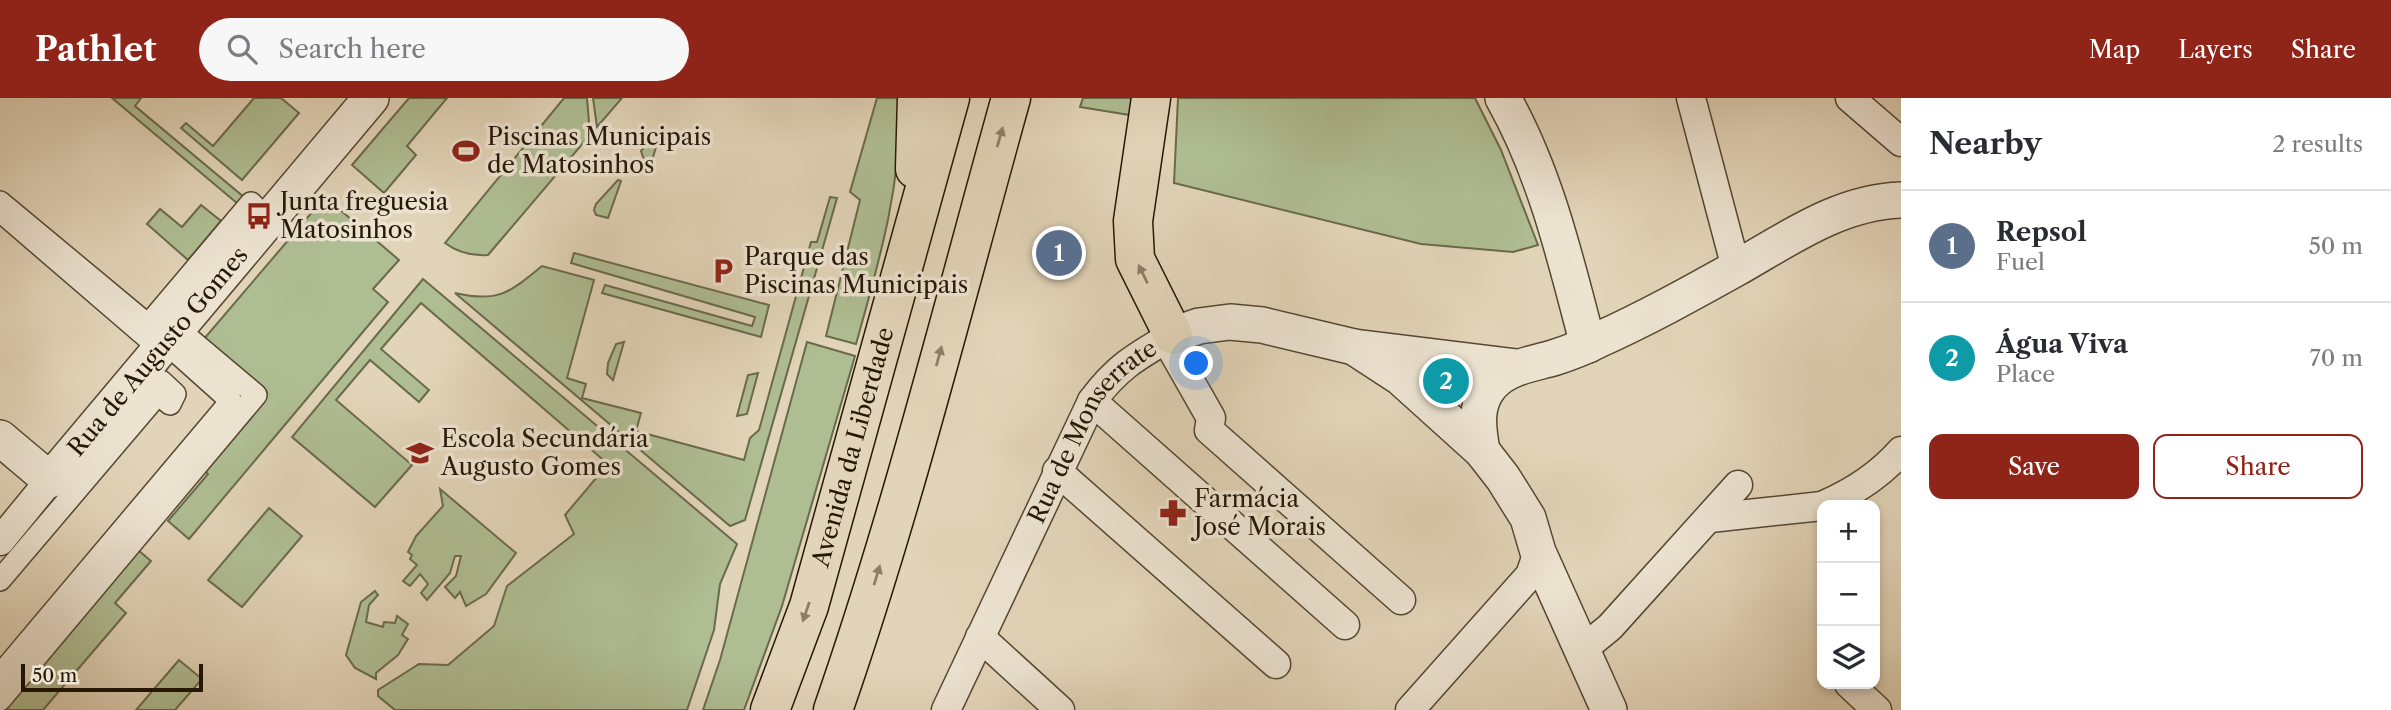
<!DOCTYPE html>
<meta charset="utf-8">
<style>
body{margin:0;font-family:"Libre Caslon Text",serif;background:#f7f7f7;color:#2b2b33}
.controls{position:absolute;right:21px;bottom:21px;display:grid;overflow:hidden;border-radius:14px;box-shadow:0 4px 10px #0003}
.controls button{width:63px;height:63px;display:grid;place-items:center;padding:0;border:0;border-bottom:2px solid #e1e1e2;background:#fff;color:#2b2b33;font:35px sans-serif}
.scale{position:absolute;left:21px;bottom:18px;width:182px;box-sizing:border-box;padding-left:7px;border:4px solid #261805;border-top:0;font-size:19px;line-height:24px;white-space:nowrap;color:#261805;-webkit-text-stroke:5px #ece3d1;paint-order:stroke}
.you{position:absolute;left:1197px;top:266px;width:24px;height:24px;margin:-18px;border:5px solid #fff;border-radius:50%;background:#1a73e8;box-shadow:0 0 0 10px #1a73e833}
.badge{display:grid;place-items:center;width:46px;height:46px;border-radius:50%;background:#8f2418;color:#fff;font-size:23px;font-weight:700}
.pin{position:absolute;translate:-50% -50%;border:4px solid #fff;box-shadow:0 2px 7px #0006}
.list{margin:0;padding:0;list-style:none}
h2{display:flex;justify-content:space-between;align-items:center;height:91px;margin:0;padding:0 28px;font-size:30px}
h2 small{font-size:23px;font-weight:400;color:#7c7c81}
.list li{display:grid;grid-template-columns:46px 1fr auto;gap:21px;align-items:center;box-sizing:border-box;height:112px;padding:0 28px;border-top:2px solid #e1e1e2}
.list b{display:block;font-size:26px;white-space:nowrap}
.list p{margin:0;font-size:23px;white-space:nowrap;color:#7c7c81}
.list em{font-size:23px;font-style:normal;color:#7c7c81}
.actions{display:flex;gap:14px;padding:21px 28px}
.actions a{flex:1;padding:16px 0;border:2px solid #8f2418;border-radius:14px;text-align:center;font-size:24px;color:#8f2418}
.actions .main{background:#8f2418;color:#fff}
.icon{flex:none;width:38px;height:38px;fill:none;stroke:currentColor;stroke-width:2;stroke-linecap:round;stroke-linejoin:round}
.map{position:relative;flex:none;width:1901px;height:612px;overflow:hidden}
header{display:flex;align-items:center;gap:42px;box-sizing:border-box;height:98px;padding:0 35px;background:#8f2418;color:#fff}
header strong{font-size:33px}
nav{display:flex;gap:38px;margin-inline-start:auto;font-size:24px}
.search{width:490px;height:63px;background:#f7f7f7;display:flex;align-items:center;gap:18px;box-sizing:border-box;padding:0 24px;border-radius:38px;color:#7c7c81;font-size:26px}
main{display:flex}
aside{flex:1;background:#fff}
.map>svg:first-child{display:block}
.green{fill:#afbd92;stroke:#6a6a4c;stroke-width:2}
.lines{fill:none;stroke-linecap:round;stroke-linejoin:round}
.pedestrian-casing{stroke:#554732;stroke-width:24}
.minor-casing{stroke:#554732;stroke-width:31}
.tertiary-casing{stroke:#554732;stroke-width:38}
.trunk-casing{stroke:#261805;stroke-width:41}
.pedestrian{stroke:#ece3d1;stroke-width:21}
.minor{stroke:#ece3d1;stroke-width:28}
.tertiary{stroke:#ece3d1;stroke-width:35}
.trunk{stroke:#e2d4b8;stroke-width:38}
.oneway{fill:#8d7f67}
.labels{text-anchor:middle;stroke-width:7;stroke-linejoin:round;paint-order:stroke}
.poi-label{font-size:24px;fill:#261805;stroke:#ece3d1;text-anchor:start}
.street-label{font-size:24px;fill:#261805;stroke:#ece3d1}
</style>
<header>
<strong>Pathlet</strong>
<div class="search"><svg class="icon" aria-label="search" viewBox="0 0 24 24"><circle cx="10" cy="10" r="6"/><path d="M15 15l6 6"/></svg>Search here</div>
<nav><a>Map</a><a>Layers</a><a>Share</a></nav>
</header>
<main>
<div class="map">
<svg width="1901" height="612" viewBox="0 0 1901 612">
<rect width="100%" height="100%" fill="#e2d4b8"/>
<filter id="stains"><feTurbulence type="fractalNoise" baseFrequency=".00286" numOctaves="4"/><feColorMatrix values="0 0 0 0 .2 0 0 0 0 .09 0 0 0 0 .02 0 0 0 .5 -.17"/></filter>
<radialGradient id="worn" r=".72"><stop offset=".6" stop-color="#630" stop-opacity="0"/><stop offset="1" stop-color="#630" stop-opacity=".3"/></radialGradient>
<g class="green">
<polygon points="112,0 141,0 135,8 251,105 238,106"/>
<polygon points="254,0 281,0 299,15 242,82 181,30 186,25 213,48"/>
<polygon points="409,0 447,0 407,48 416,57 384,95 352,67"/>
<path d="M 564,0 L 587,0 L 590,37 L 488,157 C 472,158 457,154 445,145 Z"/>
<polygon points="593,0 622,0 597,29"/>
<path d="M 877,0 L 900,0 C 902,86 879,164 856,246 L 826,238 L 860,102 L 850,94 Z"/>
<polygon points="1083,0 1138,0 1136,18 1080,9"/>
<polygon points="1178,0 1475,0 1501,52 1538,147 1513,154 1421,146 1174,85"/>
<polygon points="662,28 666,29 659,49 656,49 651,66 645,65 641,53"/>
<polygon points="618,82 621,83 608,120 596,117 594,112 596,106"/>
<polygon points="325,99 399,162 373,191 388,204 189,441 168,423 208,376 198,367 256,297 198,248"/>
<path d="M 830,99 L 837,100 L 745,422 L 730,428 L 455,195 C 498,205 509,195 542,168 L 594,182 L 567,280 L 586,286 L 582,300 L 641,315 L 636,333 L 744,362 L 750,340 L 759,332 L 811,144 L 817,144 Z"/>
<polygon points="201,107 221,123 188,162 147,126 160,111 182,129"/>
<polygon points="574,155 769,207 761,239 602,195 605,187 752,228 755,219 571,165"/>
<polygon points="423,181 737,446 720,486 714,532 687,612 395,612 378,598 378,592 419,566 448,567 494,528 507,488 574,436 565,417 608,366 421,205 381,251 429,292 419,304 370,262 336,302 412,367 375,409 292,339"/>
<polygon points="624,244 613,282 607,276 608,265 616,246"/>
<polygon points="807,244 855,258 782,508 744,612 703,612 720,562"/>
<polygon points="758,275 747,316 737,318 748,277"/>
<polygon points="440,391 516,455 486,496 466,508 460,494 455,500 445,489 456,478 461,458 455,458 450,475 427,502 421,495 428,486 420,476 410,488 403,483 417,467 410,461 412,457 408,454 416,438 443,408"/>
<polygon points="269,410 302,438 242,509 208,482"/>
<polygon points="131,446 151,463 115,505 126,515 43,612 0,612"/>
<polygon points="375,493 378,497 369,507 366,524 383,529 384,524 395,525 397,518 408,526 402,537 408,541 398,557 376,575 376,581 355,570 346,557 361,504"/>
<polygon points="179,562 202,581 175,612 136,612"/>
</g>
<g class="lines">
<defs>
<g id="pedestrian">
<polyline points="0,104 148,227 251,105 258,112 242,131"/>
<polyline points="0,113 150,242 165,223"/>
<polyline points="0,482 158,296 170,306 175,296 161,283 154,281 136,300"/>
<polyline points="0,577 231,303 174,252 186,238 256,297 0,602"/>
</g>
<g id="minor">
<polyline points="1691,0 1736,170"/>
<polyline points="1850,0 1901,44"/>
<polyline points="1166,241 1211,320 1209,332 1401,502"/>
<polyline points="1092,303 1345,527"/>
<polyline points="1057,373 1276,566"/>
<path d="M 1824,407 C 1854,394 1879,378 1901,353"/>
<polyline points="1710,420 1822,408"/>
<polyline points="0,443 50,382"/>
<polyline points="980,539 1060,612"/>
<polyline points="1582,552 1610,529 1738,387"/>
<polyline points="1849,586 1877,612"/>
<path id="s1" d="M 946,612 L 1092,303 C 1117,269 1137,258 1173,237"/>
<polyline points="1410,612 1530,477 1538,454"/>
</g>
<g id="tertiary">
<path d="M 1503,0 C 1546,76 1566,163 1588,247"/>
<polyline points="1173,237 1199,228 1230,224 1262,227 1354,249 1517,269"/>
<polyline points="1354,249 1400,279 1482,353 1503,380 1528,420 1538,454 1609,612"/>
<path id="s2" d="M 0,340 L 50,382 L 371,0"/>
<path d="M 1482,353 C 1478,330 1474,307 1491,287 C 1507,269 1532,266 1553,260 C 1569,255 1584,249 1598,242 C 1645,221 1690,196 1735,171 C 1788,141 1839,104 1901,102"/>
</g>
<g id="trunk">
<polyline points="1151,0 1133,123 1135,161 1173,237"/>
<polyline points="915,71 917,0"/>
<path id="s3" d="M 770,612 L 809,508 L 950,0"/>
<path d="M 833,612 C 903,411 954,204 1011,0"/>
</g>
</defs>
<use href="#pedestrian" class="pedestrian-casing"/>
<use href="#minor" class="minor-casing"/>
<use href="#tertiary" class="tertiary-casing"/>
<use href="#trunk" class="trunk-casing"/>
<use href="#pedestrian" class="pedestrian"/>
<use href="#minor" class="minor"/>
<use href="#tertiary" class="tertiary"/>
<use href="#trunk" class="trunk"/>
</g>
<defs><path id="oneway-solid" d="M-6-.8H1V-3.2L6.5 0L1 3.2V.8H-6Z" transform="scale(1.75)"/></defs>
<g class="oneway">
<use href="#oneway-solid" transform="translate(1000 39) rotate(-74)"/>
<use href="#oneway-solid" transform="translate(1143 176) rotate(-116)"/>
<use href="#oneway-solid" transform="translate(939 258) rotate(-75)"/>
<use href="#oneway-solid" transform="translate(877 477) rotate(-73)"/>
<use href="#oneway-solid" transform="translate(806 514) rotate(109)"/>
</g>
<defs>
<symbol id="stadium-bare" viewBox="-9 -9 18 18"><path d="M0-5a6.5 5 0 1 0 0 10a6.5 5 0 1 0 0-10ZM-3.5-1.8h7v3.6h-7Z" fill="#8f2418" stroke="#ece3d1" stroke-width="2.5" paint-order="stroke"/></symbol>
<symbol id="bus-bare" viewBox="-9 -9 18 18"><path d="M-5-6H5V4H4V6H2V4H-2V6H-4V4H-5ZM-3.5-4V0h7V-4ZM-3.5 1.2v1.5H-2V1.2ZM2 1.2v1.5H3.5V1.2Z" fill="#8f2418" stroke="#ece3d1" stroke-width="2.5" paint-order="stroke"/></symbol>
<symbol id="parking-bare" viewBox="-9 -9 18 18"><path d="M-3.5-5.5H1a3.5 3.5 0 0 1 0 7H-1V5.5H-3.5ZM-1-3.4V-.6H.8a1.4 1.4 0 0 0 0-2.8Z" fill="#8f2418" stroke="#ece3d1" stroke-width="2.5" paint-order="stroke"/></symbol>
<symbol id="school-bare" viewBox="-9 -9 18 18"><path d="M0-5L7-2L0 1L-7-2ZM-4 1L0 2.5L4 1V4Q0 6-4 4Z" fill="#8f2418" stroke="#ece3d1" stroke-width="2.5" paint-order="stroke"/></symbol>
<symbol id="pharmacy-bare" viewBox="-9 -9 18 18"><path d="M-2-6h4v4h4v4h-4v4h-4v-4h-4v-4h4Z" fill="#8f2418" stroke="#ece3d1" stroke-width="2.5" paint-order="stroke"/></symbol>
</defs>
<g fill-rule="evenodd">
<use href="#stadium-bare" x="447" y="34" width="38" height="38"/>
<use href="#bus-bare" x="240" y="99" width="38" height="38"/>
<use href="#parking-bare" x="704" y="154" width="38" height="38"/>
<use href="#school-bare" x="401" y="336" width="38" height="38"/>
<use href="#pharmacy-bare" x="1154" y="396" width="38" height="38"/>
</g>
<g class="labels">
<g class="poi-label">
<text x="487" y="47">Piscinas Municipais<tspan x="487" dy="28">de Matosinhos</tspan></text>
<text x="280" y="112">Junta freguesia<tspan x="280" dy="28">Matosinhos</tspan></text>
<text x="744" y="167">Parque das<tspan x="744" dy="28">Piscinas Municipais</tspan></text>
<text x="441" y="349">Escola Secundária<tspan x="441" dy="28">Augusto Gomes</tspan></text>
<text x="1194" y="409">Farmácia<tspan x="1194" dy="28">José Morais</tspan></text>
</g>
<g class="street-label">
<text dy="8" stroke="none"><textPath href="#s2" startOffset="233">Rua de Augusto Gomes</textPath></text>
<text dy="8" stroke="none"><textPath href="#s1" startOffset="317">Rua de Monserrate</textPath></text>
<text dy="8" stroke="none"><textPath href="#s3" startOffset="276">Avenida da Liberdade</textPath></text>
</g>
</g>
<rect width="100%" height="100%" filter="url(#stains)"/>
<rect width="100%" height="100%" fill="url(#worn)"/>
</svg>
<div class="controls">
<button>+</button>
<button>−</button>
<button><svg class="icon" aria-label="layers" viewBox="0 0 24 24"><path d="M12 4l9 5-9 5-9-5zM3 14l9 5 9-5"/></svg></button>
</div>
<div class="scale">50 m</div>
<div class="you"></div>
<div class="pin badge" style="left:1059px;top:155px;background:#5c6f8a">1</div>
<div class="pin badge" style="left:1446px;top:283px;background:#0f9aa8">2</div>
</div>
<aside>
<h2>Nearby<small>2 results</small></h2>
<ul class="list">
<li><span class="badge" style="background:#5c6f8a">1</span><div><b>Repsol</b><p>Fuel</p></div><em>50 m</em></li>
<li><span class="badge" style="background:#0f9aa8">2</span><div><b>Água Viva</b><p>Place</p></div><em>70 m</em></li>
</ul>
<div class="actions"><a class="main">Save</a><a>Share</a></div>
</aside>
</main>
